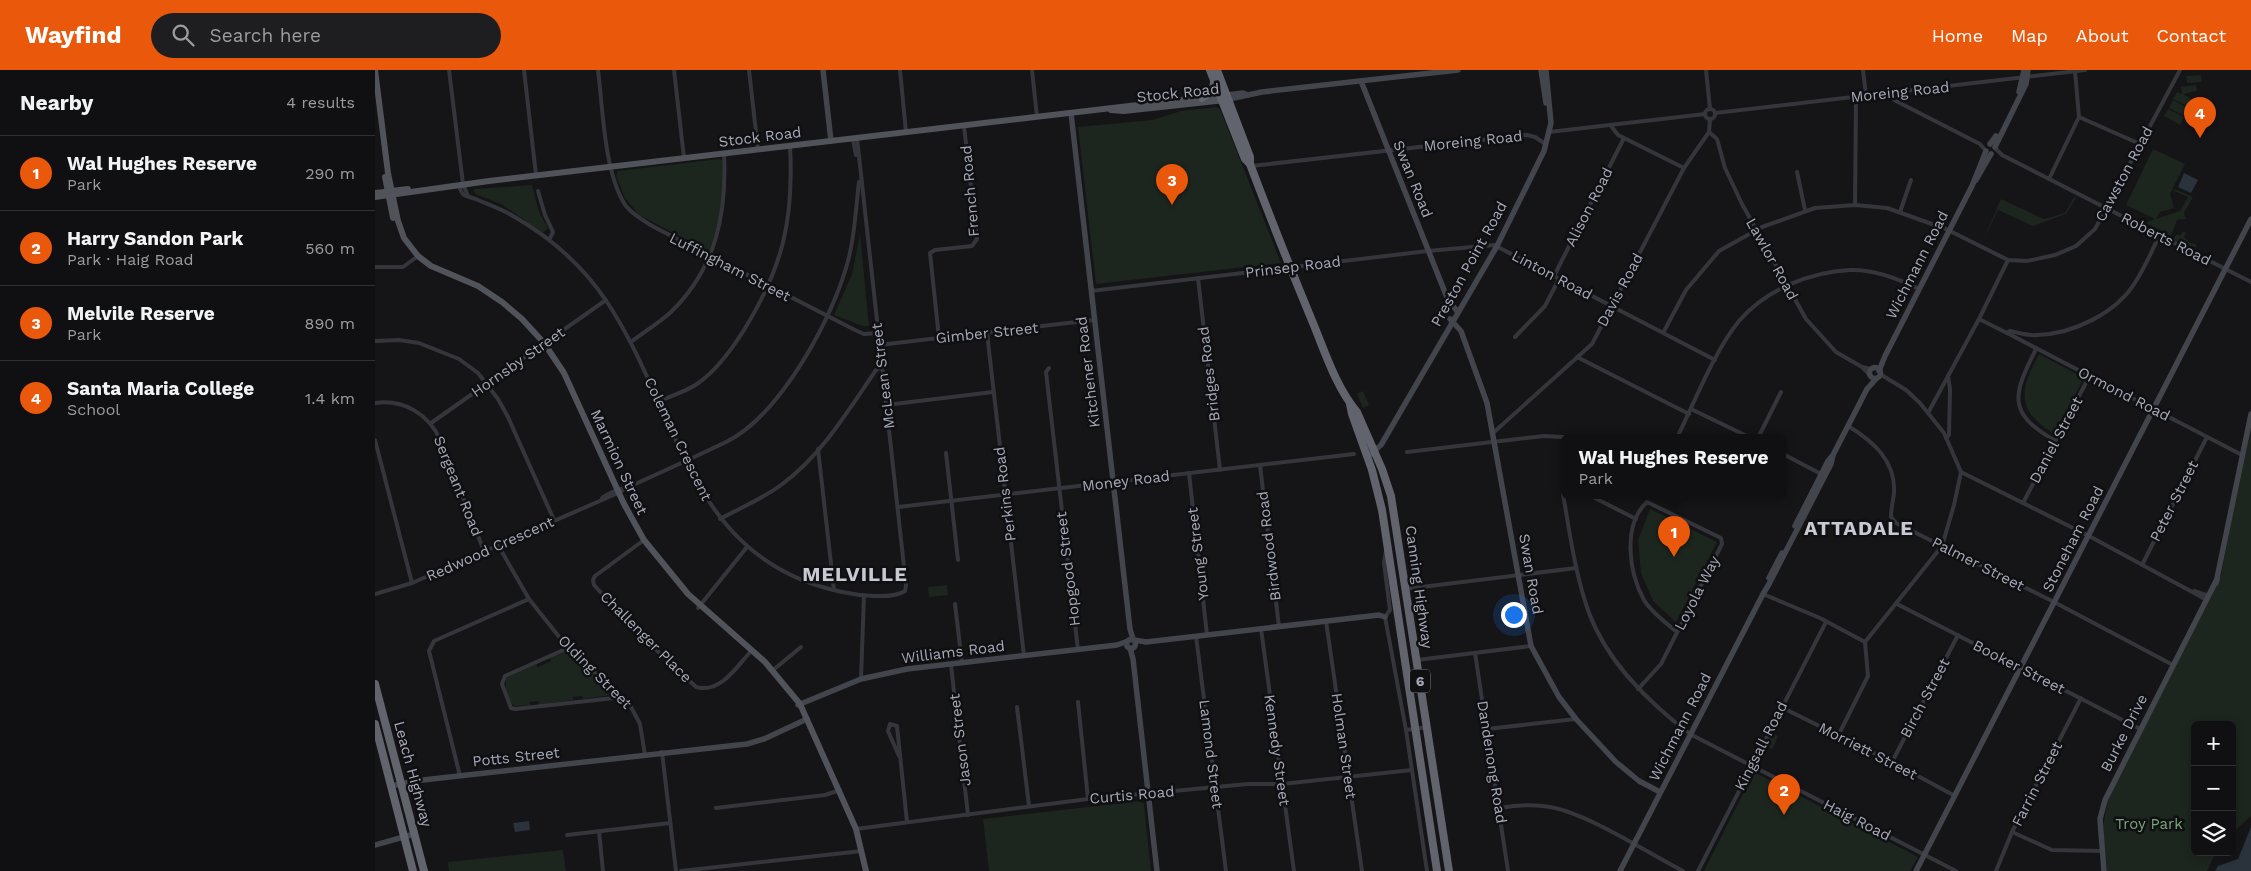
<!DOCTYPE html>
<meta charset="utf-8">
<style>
body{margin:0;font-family:"Work Sans",sans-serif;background:#1e1d1f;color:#f1f3f6}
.controls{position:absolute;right:15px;bottom:15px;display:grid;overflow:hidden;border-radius:8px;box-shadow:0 2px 8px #0003}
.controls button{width:45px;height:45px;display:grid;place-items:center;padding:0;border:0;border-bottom:1px solid #302f31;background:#100f11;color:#f1f3f6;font:25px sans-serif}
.you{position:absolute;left:1138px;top:544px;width:18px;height:18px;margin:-12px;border:4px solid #fff;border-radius:50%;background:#1a73e8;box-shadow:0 0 0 8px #1a73e833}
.badge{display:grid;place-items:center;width:32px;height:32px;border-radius:50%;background:#ea580c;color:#fff;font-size:16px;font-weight:700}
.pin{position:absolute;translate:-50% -41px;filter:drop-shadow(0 1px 2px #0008)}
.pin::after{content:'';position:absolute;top:26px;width:18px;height:15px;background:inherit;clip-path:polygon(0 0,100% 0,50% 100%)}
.popup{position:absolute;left:1186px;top:364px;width:225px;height:65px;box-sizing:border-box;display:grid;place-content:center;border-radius:8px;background:#100f11;filter:drop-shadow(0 1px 4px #0005);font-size:16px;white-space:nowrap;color:#9c9c9f}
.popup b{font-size:19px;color:#f1f3f6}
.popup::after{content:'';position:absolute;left:50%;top:100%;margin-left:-10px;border:10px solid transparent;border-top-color:#100f11}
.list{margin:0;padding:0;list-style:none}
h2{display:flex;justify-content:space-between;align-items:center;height:65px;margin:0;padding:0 20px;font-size:21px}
h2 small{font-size:16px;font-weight:400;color:#9c9c9f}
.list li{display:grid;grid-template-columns:32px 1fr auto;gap:15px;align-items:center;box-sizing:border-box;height:75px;padding:0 20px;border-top:1px solid #302f31}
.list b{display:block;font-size:19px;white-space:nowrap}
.list p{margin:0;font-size:16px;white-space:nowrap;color:#9c9c9f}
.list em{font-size:16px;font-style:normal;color:#9c9c9f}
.icon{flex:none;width:28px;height:28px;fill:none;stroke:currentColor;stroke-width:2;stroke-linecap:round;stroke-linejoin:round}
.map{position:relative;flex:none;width:1876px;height:801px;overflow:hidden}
header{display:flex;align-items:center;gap:30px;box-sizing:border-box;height:70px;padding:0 25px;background:#ea580c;color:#fff}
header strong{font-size:24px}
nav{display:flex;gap:28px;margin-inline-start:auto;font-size:18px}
.search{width:350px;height:45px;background:#1e1d1f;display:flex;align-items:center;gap:12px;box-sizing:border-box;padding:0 18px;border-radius:28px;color:#9c9c9f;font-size:19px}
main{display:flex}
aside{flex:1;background:#100f11}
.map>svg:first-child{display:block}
.green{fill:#1c251e}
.water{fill:#2a333b}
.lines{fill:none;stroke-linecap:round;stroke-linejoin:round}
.street{stroke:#35363c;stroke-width:4}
.secondary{stroke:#43454c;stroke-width:5.5}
.primary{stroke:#51535b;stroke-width:6}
.highway{stroke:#61646d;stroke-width:8}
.labels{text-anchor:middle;stroke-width:5;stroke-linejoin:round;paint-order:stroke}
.shield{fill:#100f12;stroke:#787c86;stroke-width:1}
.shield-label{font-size:14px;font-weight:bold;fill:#a5aab8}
.street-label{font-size:15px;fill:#a5aab8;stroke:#100f12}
.park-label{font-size:15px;fill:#7ba47f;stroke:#100f12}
.district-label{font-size:20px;font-weight:bold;letter-spacing:1px;fill:#c7cad3;stroke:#100f12}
</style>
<header>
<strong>Wayfind</strong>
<div class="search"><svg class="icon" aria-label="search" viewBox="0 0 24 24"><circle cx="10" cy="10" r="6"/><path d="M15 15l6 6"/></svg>Search here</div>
<nav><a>Home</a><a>Map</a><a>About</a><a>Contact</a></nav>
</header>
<main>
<aside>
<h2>Nearby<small>4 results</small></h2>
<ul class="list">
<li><span class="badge">1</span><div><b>Wal Hughes Reserve</b><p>Park</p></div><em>290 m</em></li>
<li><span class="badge">2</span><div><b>Harry Sandon Park</b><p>Park · Haig Road</p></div><em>560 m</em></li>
<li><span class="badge">3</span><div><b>Melvile Reserve</b><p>Park</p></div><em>890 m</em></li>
<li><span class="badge">4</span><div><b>Santa Maria College</b><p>School</p></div><em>1.4 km</em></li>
</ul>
</aside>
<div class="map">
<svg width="1876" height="801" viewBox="0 0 1876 801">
<rect width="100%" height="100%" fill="#151417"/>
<g class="green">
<polygon points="1826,5 1827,12 1812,13 1811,6"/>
<polygon points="1821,15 1822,21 1808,24 1818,30 1814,37 1798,29 1802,22 1807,24 1806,17"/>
<polygon points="1798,30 1813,38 1809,46 1794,38"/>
<polygon points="841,37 845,39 906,193 721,214 703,57 777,50 806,41"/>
<polygon points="1793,39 1809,47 1805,55 1789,46"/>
<polygon points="1778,79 1810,94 1795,124 1799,138 1785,142 1781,149 1805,141 1813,127 1799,121 1800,119 1818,127 1809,143 1811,149 1802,150 1796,166 1771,153 1780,149 1751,135"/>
<path d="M 344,89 L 347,90 C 350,121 345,150 335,179 L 331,180 L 264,145 L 250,128 L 241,106 L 243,101 Z"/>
<polygon points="157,115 164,142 173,158 168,163 126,134 100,124 99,119"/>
<polygon points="1699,127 1701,128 1691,144 1658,156 1623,140 1608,170 1626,129 1669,149 1690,143"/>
<polygon points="1807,162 1811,162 1809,167 1815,173 1821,174 1821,177 1808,175 1798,170 1801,165 1806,165"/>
<polygon points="485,164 494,256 487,256 459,245 477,204"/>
<path d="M 1664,284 L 1709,308 L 1679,364 C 1641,341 1644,320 1664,284 Z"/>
<polygon points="988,321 994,335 988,338 982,324"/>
<polygon points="1876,347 1876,746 1857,763 1857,655 1820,655 1820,782 1841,782 1832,801 1732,801 1728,757 1733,727 1846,505"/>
<polygon points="1275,439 1342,472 1301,552 1278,531 1266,503 1263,470"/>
<polygon points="572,515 573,525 554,527 553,517"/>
<polygon points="189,582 194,583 236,620 237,625 208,629 207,626 198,627 198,630 164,635 163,631 155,632 155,635 140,636 135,633 131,619 131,608 161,594 163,597 176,591 175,588"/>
<polygon points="1395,660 1403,666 1398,679 1388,675"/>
<polygon points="1379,702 1543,787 1535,801 1329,801"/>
<polygon points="765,731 769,734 776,801 614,801 608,749"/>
<polygon points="188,780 191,801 74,801 73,792"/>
</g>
<g class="water">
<polygon points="1809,103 1823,110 1816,123 1803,117"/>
<polygon points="154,751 155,760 140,762 138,753"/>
<polygon points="1876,757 1876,801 1840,801 1843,796 1863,789"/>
</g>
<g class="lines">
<g class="street">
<polyline points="74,0 88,114 93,126"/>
<polyline points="149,0 161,105"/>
<path d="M 223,0 C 228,39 229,104 251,136 C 258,145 269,151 279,157 L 480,260 L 489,264 L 503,263"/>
<polyline points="299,0 309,88"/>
<polyline points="374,0 383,80"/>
<polyline points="525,0 531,62"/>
<polyline points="657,0 662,47"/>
<polyline points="1331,0 1335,39"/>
<polyline points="1488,0 1491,25"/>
<polyline points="1513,23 1519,30 1605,74 1610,80"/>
<circle cx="1335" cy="44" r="5"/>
<polyline points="1340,43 1710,0"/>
<polyline points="1704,47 1765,74"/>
<polyline points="1236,56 1243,65 1309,98"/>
<polyline points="1174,62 1330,44"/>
<polyline points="1334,62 1342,69 1350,98 1367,134 1431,249 1461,282 1487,297 1494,304"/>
<polyline points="478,69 481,85"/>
<polyline points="1620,78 1627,85 1876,212"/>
<polyline points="876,96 1152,65 1160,67 1169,73"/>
<polyline points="1422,102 1430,140"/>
<polyline points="1674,109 1704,47 1700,1"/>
<path d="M 88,114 L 85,119 C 86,121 87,124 89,125 C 93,127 99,128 103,130 C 115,135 127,139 138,146 C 175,167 208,196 232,232 C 305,342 312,490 467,522 C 481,525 517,530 530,521 L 531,515 L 482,68"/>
<polyline points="163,121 170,145 178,162 174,170"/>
<polyline points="1480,135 1481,27"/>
<polyline points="1525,142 1536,110"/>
<polyline points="0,197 28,197 43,186"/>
<polyline points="1179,206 1249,68"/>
<polyline points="823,208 845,400"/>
<polyline points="716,221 1053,181 1119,175 1340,290"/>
<path d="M 1604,249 L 1632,263 L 1635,261 C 1644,263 1653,266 1662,265 C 1698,264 1742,243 1761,211 C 1770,197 1777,181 1784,166"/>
<polyline points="612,263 649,586"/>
<polyline points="1288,263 1311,220 1344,181 1387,157 1440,138 1480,135 1512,138 1571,159 1633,190 1652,191 1680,185 1701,176 1720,159 1805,0"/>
<polyline points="1632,263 1867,385"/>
<polyline points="1140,267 1170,236 1184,209"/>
<polyline points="564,268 555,183 560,180 597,176 602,169 589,56"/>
<polyline points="0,271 24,270 44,273 84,289 103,303 123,329 133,347 179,450"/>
<path d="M 256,272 C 269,262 284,253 296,242 C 341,198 352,144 349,84"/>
<polyline points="504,275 719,250"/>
<path d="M 1661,279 C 1638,325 1631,343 1681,371"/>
<polyline points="1202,287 1314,344"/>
<polyline points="1487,297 1497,299"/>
<polyline points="674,298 671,302 703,580"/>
<path d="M 284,331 C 296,326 310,322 322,314 C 341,301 357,279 369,260 C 408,197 419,149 415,76"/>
<path d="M 0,333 C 29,329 53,344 65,369 L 109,481"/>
<polyline points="511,335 618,322"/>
<polyline points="1316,339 1376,368"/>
<polyline points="1553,343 1604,249 1633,190"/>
<polyline points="56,353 231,230"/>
<path d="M 1473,356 C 1498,371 1521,391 1519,423 C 1518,431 1516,439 1516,447 L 1521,453 L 1679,532 L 1798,595"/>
<polyline points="1118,363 1217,274 1309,98 1334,62 1335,49"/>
<path d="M 1302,368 C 1319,333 1340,280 1364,251 C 1391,220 1434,202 1475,200 C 1498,199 1524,209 1544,219"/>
<polyline points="1383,368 1406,322"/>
<polyline points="1571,368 1574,365 1575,319 1573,306"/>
<polyline points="0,370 37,513"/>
<polyline points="443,379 459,520"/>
<polyline points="1032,382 1169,366 1205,368"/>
<polyline points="571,383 583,490"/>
<polyline points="1408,384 1448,405"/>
<polyline points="885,395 904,557"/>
<polyline points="1586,402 1714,466 1832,530"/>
<polyline points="814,403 832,565"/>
<path d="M 1190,423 L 1188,424 C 1195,464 1200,504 1214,543 C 1233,593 1273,632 1315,664 L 1581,801"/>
<polyline points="1216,426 1261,449"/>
<path d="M 227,428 C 237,420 247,419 258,415 C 289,401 320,387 351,372 C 406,345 460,245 474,187 C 480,162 481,137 484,112"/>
<polyline points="1648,433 1714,307"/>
<polyline points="523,437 979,384"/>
<path d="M 345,449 C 365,438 387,429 406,415 C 446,386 473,341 501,300 L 507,297"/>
<path d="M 269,470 L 220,506 L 218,510 L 219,515 L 259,559 L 321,617 C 346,624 362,596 377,580"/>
<polyline points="123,475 154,529 193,578 255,635 265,654 270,685"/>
<polyline points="1011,480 1009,493 1015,540 1010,547 1031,660 1052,801"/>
<polyline points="1767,495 1832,367"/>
<polyline points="1030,519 1201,498"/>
<polyline points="1819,521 1834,526"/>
<polyline points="0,524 37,513 243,423 253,417"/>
<polyline points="1388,524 1445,548 1490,572 1567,476 1579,435 1586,402 1569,363 1545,333 1531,320 1505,304"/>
<polyline points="580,534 587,593"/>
<polyline points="1522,534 1765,659"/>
<polyline points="323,538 372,477"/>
<polyline points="951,551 987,801"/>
<polyline points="886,559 919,801"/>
<polyline points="821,566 851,801"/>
<polyline points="193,578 130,606 127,614 136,638 140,639 248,627"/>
<polyline points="1100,583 1133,801"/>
<polyline points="1042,590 1156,576"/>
<polyline points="576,595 593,745"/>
<polyline points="397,601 426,577"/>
<polyline points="486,609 489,525"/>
<path d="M 1263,619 L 1286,594 L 1347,474 L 1346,468 L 1272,432 C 1247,455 1254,503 1269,530 C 1276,542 1291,553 1302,562"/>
<polyline points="703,632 713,729"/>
<polyline points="642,637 654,736"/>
<polyline points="1406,637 1517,692 1580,726"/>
<polyline points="1112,659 1201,649"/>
<polyline points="1031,660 1053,657"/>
<polyline points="1463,666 1493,606 1490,572"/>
<polyline points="287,682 301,801"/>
<polyline points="524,686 513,661 515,654 522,656 532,752"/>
<polyline points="1517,692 1583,565"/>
<polyline points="85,706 54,581 59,571 154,529"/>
<polyline points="341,738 450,725 465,720"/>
<path d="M 1125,738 C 1142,735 1158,734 1175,737 C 1214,744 1271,782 1308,801"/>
<polyline points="481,759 713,729 873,714 907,714 1037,700"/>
<polyline points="224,761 228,801"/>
<polyline points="1637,762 1677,780 1727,781"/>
<polyline points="192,765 295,753"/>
<polyline points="306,801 487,781"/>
<polyline points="1323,801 1451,552"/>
<polyline points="1621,801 1637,762 1706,628"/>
</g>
<g class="secondary">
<polyline points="448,0 456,71"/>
<polyline points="1166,0 1171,33"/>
<polyline points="986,11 1073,230 1083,242"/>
<polyline points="1644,22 1649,0"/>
<polyline points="852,25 868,23 873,25"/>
<polyline points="854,29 887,22 1083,0"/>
<polyline points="696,43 755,559 758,569"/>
<polyline points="1615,74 1621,66"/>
<polyline points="1620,77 1651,14 1653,0"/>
<polyline points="1601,110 1616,84"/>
<polyline points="1075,249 1086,261 1112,333 1156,576 1184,627 1201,649 1241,692 1264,711 1285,722"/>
<circle cx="1500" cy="303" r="5.5"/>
<polyline points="1504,301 1510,286 1597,116 1611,81"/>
<polyline points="993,386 1006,375 1122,176 1169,81 1176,53 1171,0"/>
<polyline points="1420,456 1453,391 1458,385 1492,319 1501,309"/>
<polyline points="1394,508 1407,483"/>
<polyline points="1841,513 1876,344"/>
<circle cx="756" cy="574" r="4.5"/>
<polyline points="759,570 771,572 1004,545 1010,547"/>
<polyline points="755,578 758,589 782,801"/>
<polyline points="423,635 486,609 532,599 742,575 753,571"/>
<polyline points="16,716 39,711 372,674 389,669 432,649"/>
<polyline points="0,775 39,764"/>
<polyline points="1245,801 1388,524 1394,514 1456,394 1458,385"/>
<polyline points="1541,801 1876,149"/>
<polyline points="1729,801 1725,749 1730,730 1842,509"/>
</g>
<g class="primary">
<polyline points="0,0 13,103 23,151 29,168 43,186 56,196 103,216 127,232 147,249 169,273 189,303 249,434 269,470 313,524 390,592 425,634 481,759 491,801"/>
<polyline points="736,40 749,41 850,30"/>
<polyline points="10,107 18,148"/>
<polyline points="0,123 33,119"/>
<polyline points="0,127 114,111 848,25"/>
</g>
<g class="highway">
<polyline points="835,0 870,89 875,94"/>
<path d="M 842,0 L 875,87 L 875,94 C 895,147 916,200 938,253 C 950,282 961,317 982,342 L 1007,399 L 1016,426 L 1074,801"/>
<polyline points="827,28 838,20 839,12"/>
<polyline points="975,334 977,344 997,400 1007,440 1062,801"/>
<polyline points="0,614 49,801"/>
<polyline points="0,654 38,801"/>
</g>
</g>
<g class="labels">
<rect class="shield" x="1035" y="599.5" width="20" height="23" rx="4"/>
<g class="shield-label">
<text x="1045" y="616">6</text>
</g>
<g class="street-label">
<text transform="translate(1525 22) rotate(-6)" y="5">Moreing Road</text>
<text transform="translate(803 23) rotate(-6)" y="5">Stock Road</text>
<text transform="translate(385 67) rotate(-7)" y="5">Stock Road</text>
<text transform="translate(1098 71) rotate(-6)" y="5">Moreing Road</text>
<text transform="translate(1749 104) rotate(-62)" y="5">Cawston Road</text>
<text transform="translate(1038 109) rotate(68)" y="5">Swan Road</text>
<text transform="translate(595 121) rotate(-95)" y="5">French Road</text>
<text transform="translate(1214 137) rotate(-63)" y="5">Alison Road</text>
<text transform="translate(1791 169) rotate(27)" y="5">Roberts Road</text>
<text transform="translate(1397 189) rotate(61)" y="5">Lawlor Road</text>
<text transform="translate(1094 194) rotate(-61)" y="5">Preston Point Road</text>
<text transform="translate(1542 195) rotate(-63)" y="5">Wichmann Road</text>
<text transform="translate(355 197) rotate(27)" y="5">Luffingham Street</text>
<text transform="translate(918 197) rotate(-7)" y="5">Prinsep Road</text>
<text transform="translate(1177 205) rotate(28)" y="5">Linton Road</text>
<text transform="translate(1245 220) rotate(-62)" y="5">Davis Road</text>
<text transform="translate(612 263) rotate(-6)" y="5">Gimber Street</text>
<text transform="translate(143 292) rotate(-35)" y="5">Hornsby Street</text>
<text transform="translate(713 302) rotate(-97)" y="5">Kitchener Road</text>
<text transform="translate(834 304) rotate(-97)" y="5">Bridges Road</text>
<text transform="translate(508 306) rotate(-97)" y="5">McLean Street</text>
<text transform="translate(1749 324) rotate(27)" y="5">Ormond Road</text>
<text transform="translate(303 369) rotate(64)" y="5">Coleman Crescent</text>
<text transform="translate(1681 370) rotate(-62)" y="5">Daniel Street</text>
<text transform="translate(244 392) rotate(65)" y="5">Marmion Street</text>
<text transform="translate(751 411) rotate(-7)" y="5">Money Road</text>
<text transform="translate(83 416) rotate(68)" y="5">Sergeant Road</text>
<text transform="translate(630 424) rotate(-97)" y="5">Perkins Road</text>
<text transform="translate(1799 431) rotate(-63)" y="5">Peter Street</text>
<text transform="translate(1698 469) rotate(-63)" y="5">Stoneham Road</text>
<text transform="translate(894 476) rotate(-97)" y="5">Birdwood Road</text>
<text transform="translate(115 479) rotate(-24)" y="5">Redwood Crescent</text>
<text transform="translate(823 484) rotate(-97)" y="5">Young Street</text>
<text transform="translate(1603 494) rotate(27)" y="5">Palmer Street</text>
<text transform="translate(693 499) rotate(-97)" y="5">Hopgood Street</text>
<text transform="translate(1156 504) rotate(80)" y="5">Swan Road</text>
<text transform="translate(1044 517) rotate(82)" y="5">Canning Highway</text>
<text transform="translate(1322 523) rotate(-63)" y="5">Loyola Way</text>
<text transform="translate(271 567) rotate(45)" y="5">Challenger Place</text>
<text transform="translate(578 582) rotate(-7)" y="5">Williams Road</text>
<text transform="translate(1644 597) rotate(27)" y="5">Booker Street</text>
<text transform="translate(220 602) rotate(45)" y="5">Olding Street</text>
<text transform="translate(1550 628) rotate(-62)" y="5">Birch Street</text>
<text transform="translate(1305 657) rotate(-63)" y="5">Wichmann Road</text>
<text transform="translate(1749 663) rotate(-63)" y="5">Burke Drive</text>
<text transform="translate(585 670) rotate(-97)" y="5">Jason Street</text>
<text transform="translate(969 676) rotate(82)" y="5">Holman Street</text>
<text transform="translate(1386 676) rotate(-63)" y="5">Kingsall Road</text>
<text transform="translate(902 680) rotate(82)" y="5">Kennedy Street</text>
<text transform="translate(1493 681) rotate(27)" y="5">Morriett Street</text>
<text transform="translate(836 684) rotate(83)" y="5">Lamond Street</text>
<text transform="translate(141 687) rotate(-6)" y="5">Potts Street</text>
<text transform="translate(1117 692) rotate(81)" y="5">Dandenong Road</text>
<text transform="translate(38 704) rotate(75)" y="5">Leach Highway</text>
<text transform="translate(1662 714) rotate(-63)" y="5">Farrin Street</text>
<text transform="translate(757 725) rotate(-5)" y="5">Curtis Road</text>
<text transform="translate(1482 750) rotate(27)" y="5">Haig Road</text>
</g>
<g class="park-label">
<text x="1774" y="759">Troy Park</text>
</g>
<g class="district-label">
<text x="1484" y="465">ATTADALE</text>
<text x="480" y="511">MELVILLE</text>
</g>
</g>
</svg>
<div class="controls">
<button>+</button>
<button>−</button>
<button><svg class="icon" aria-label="layers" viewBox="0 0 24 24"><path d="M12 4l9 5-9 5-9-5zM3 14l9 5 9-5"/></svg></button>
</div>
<div class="you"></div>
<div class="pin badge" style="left:1299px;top:487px">1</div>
<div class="popup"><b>Wal Hughes Reserve</b>Park</div>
<div class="pin badge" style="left:1409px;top:745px">2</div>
<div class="pin badge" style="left:797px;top:135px">3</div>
<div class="pin badge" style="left:1825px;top:68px">4</div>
</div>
</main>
